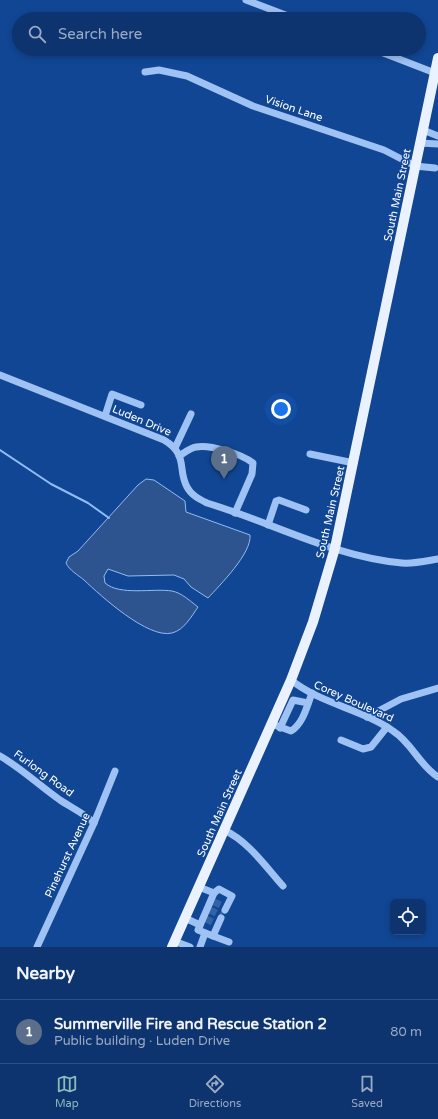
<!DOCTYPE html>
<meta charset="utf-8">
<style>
body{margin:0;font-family:"Varela Round",sans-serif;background:#1b3f77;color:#f1f3f6}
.controls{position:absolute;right:12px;bottom:12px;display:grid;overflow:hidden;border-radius:6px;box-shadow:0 2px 6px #0003}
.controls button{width:36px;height:36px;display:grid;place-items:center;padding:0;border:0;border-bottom:1px solid #2d4f82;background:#0d346f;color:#f1f3f6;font:20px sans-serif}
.you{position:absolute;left:281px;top:409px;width:14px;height:14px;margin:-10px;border:3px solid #fff;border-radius:50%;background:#1a73e8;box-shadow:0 0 0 6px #1a73e833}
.badge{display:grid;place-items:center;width:26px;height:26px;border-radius:50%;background:#8bbbb9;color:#fff;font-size:13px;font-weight:700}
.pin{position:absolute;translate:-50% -33px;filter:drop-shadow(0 1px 2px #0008)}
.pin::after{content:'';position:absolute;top:21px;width:14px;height:12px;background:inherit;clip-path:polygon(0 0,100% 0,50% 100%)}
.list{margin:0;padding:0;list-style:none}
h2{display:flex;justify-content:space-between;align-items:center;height:52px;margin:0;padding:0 16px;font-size:17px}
h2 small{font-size:13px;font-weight:400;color:#9aaac3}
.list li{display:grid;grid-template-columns:26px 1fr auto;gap:12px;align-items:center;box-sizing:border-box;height:64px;padding:0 16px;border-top:1px solid #2d4f82}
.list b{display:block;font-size:15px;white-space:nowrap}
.list p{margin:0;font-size:13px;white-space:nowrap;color:#9aaac3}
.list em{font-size:13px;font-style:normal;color:#9aaac3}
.icon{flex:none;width:22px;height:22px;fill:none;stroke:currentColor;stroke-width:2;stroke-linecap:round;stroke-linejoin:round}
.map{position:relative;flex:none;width:438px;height:947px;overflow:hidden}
.search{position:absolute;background:#0d346f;box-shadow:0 2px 6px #0003;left:12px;right:12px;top:12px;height:44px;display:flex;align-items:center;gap:10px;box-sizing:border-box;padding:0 14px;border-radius:22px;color:#9aaac3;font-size:15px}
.sheet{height:116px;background:#0d346f}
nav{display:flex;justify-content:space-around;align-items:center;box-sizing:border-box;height:56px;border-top:1px solid #2d4f82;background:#0d346f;font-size:11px;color:#9aaac3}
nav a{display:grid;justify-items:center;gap:2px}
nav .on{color:#8bbbb9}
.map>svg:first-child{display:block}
.water{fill:#2d548e;stroke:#90bcf7}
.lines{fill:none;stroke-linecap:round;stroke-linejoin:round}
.stream{stroke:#90bcf7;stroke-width:2}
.minor-tunnel{stroke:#3562a4;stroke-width:7;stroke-dasharray:7 3.5;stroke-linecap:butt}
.minor{stroke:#9ec2f3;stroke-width:7}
.major{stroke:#ebf2ff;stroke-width:10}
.labels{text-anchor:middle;stroke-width:3.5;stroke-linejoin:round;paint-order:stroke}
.street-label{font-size:11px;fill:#fff;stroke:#114694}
</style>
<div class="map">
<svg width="438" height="947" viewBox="0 0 438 947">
<rect width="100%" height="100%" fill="#114694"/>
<path class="water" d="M 146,479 L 154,480 L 185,501 L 186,512 L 250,535 C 252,553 220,585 208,598 L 191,587 L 184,579 L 174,575 L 128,576 L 108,569 L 104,576 L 105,583 C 120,596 153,588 172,591 C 182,593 190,601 198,607 C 191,617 184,630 172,633 C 148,639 101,596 84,580 C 78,575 69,570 66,563 L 69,557 L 78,551 L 138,485 Z"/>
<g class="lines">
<polyline class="stream" points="0,450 51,484 88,503 109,518"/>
<g class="minor-tunnel">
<polyline points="214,902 223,906"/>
<polyline points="210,910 222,916"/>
<polyline points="206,919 215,923"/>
</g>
<g class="minor">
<polyline points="246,0 296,19"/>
<polyline points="373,49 435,73"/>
<polyline points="145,72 159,70 187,76 253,106 384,150 415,166 435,168"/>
<polyline points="423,130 438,136"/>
<polyline points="420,143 438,144"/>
<path d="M 0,375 L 164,440 C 189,455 177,469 187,487 C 191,495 199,499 207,503 C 271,522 334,557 402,563 C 414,564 426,561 438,559"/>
<polyline points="105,416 112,394 141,405"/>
<polyline points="175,448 191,414"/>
<polyline points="310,454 354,463"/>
<path d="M 179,456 C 184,453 190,448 196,447 C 209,444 242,454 253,463 L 252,474 L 235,513"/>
<polyline points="268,525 276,501 279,500 306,510"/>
<path d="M 291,680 C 321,704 362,709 393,731 C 412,743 419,765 438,777"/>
<polyline points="367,717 401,699 438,688"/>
<path d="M 272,724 L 291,731 C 303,724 307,706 312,693"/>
<polyline points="280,728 293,700 308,703"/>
<polyline points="341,740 363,749 371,747 387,727"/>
<path d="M 0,756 C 21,768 40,786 60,800 C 72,808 84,813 94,823"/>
<path d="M 224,830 C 248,841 266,867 283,886"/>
<polyline points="199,887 214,893 219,889 232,896 225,910"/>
<polyline points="214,893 198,930 213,936 221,918"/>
<polyline points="185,918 200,925"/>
<polyline points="213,936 229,942"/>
<polyline points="174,941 190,947"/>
<polyline points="37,947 94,823 115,771"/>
<polyline points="200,947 205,933"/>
</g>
<polyline class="major" points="172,947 291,680 313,622 335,548 438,58"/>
</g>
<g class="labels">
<g class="street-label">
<text transform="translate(294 108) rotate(19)" y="4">Vision Lane</text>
<text transform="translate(397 195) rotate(-78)" y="4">South Main Street</text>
<text transform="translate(142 420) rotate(23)" y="4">Luden Drive</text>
<text transform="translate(330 512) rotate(-77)" y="4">South Main Street</text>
<text transform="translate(354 701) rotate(24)" y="4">Corey Boulevard</text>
<text transform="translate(44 773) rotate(36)" y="4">Furlong Road</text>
<text transform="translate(219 813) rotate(-66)" y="4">South Main Street</text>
<text transform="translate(67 855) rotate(-65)" y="4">Pinehurst Avenue</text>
</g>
</g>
</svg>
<div class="controls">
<button><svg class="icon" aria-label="locate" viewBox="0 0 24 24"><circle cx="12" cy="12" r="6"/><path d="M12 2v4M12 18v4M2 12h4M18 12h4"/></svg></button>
</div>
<div class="you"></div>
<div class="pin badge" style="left:224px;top:479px;background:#5c6f8a">1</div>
<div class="search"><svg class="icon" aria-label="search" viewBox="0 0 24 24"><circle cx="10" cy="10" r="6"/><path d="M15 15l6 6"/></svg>Search here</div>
</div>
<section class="sheet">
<h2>Nearby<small></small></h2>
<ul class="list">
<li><span class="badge" style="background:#5c6f8a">1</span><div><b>Summerville Fire and Rescue Station 2</b><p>Public building · Luden Drive</p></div><em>80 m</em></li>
</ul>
</section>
<nav>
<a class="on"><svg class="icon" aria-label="map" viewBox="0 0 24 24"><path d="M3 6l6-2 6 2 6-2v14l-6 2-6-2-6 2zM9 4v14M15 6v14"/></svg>Map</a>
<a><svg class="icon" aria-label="directions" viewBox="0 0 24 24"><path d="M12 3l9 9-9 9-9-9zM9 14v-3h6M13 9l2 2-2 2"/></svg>Directions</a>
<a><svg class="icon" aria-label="saved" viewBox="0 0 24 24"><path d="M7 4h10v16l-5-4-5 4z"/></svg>Saved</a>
</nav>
